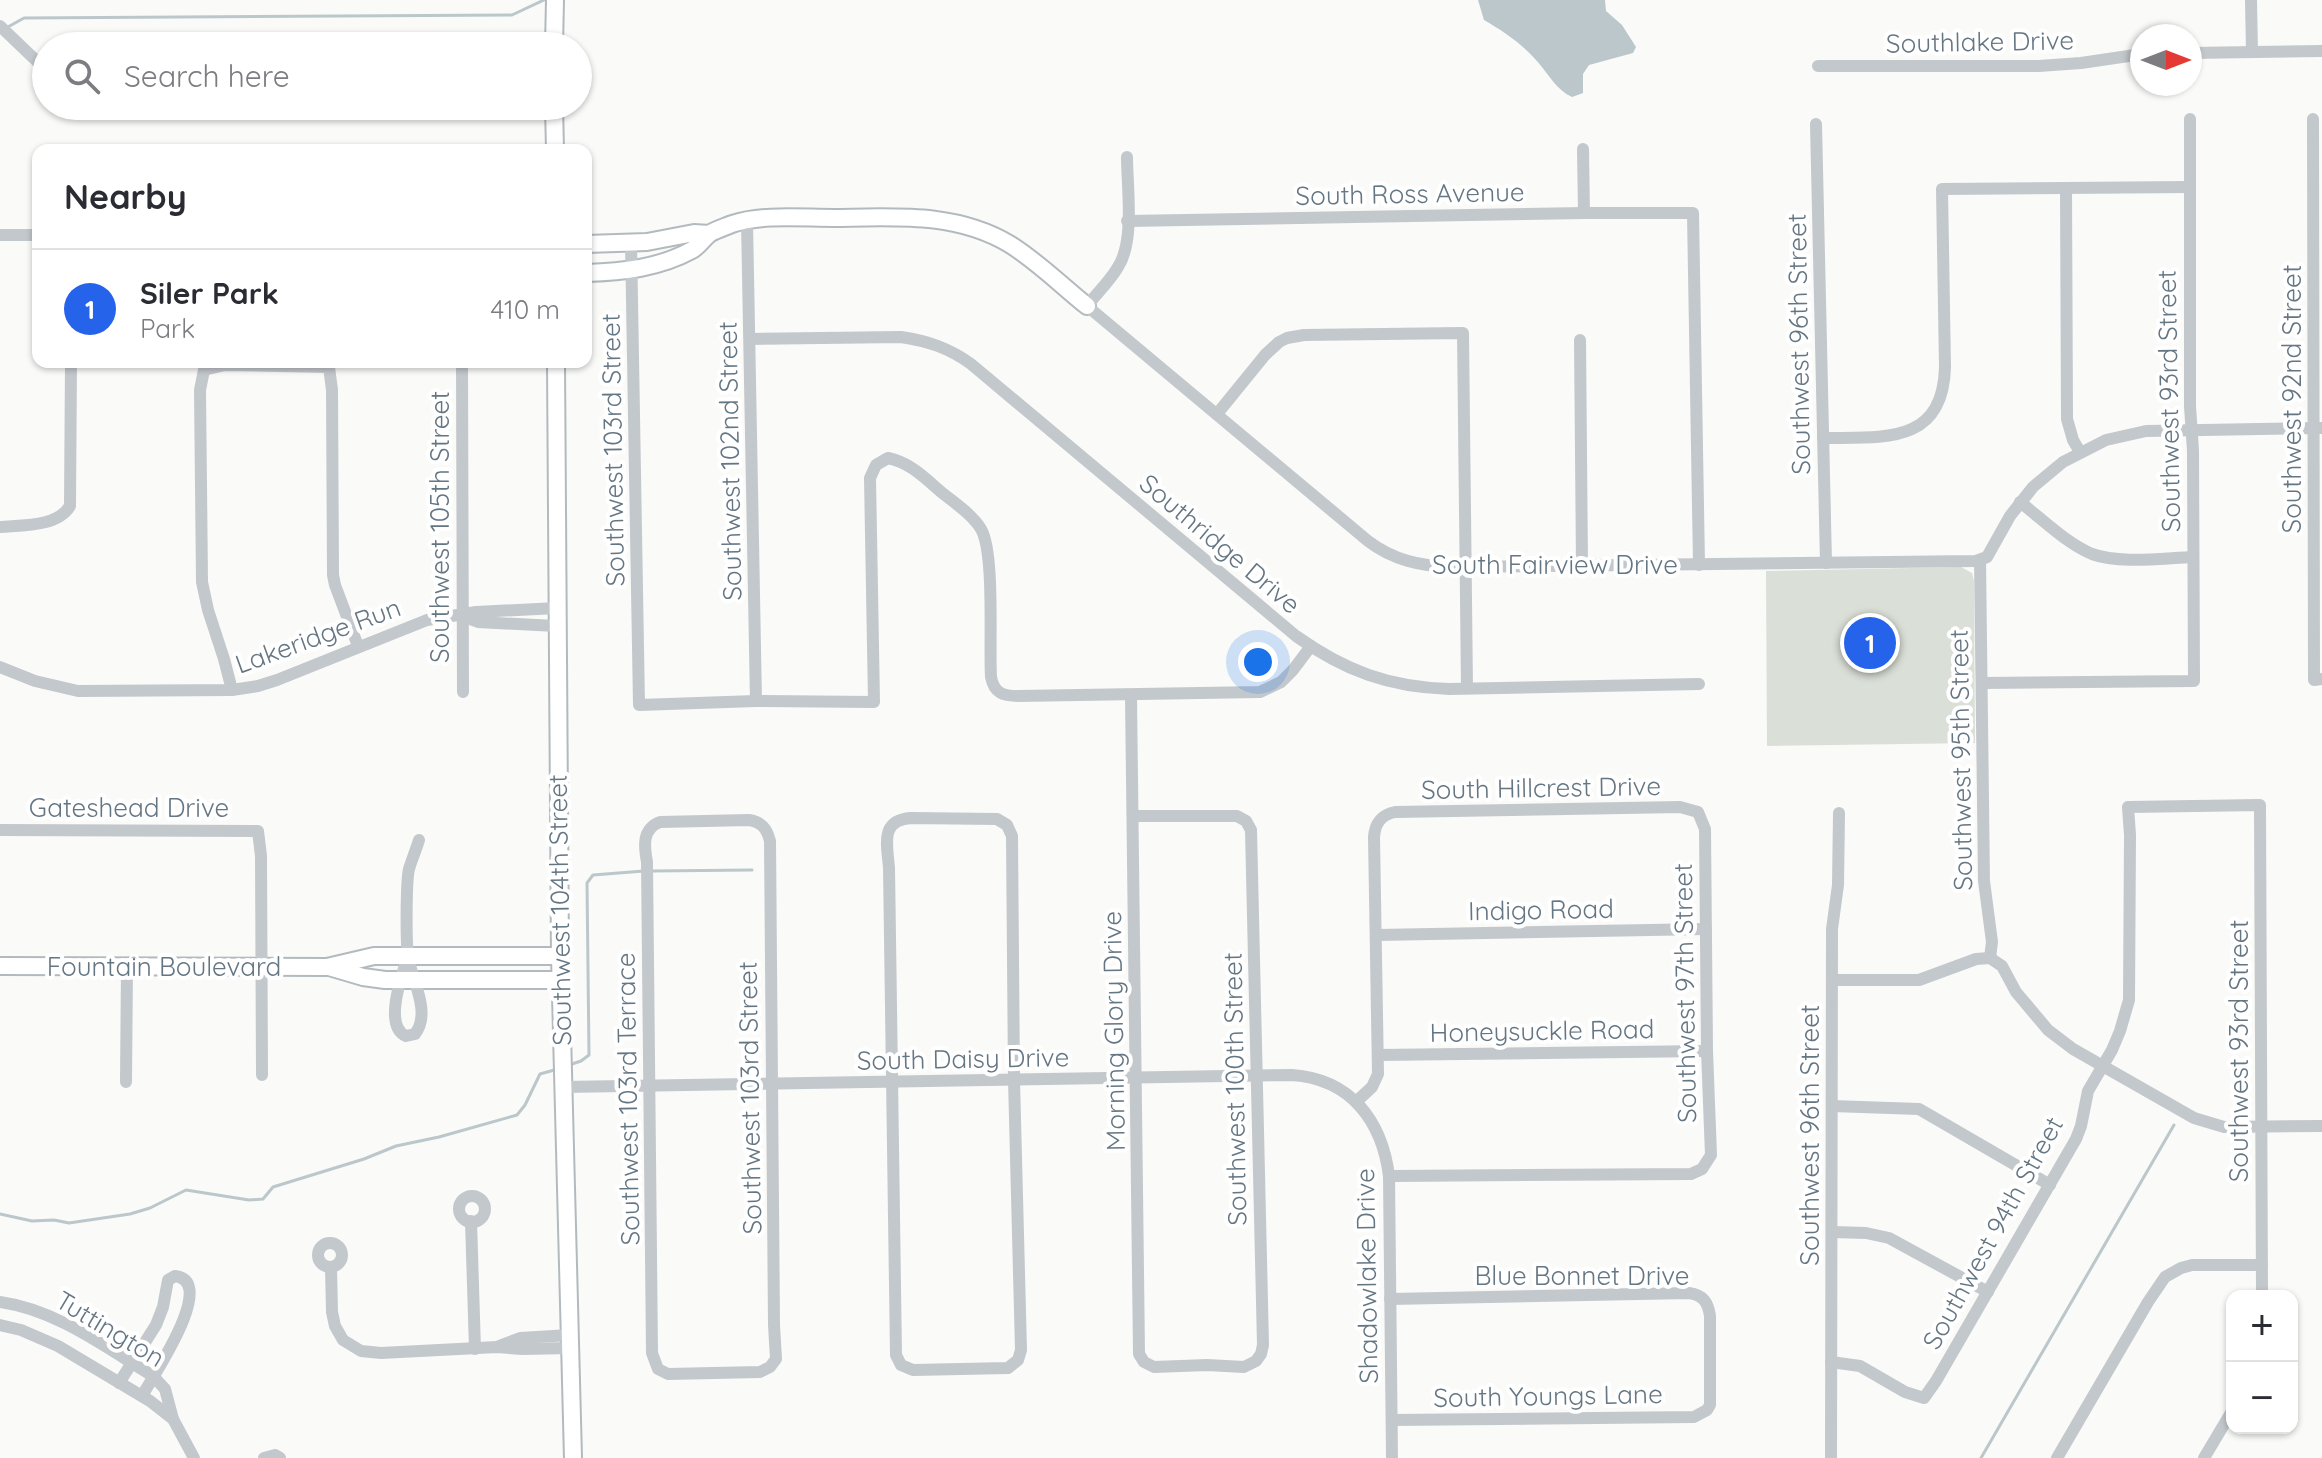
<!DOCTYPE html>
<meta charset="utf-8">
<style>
body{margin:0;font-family:Quicksand,sans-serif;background:#f2f2f3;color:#2b2b33}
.controls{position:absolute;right:24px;bottom:24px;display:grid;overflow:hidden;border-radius:16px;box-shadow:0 2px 6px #0004}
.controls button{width:72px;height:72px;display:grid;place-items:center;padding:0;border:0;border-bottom:2px solid #e1e1e2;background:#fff;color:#2b2b33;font:40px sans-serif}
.compass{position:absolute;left:2130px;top:24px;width:72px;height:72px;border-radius:50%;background:#fff;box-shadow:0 2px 6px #0004;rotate:90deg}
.you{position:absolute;left:1258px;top:662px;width:28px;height:28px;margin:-20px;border:6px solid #fff;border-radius:50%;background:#1a73e8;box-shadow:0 0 0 12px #1a73e833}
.badge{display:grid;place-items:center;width:52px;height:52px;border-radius:50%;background:#2563eb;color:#fff;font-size:26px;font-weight:700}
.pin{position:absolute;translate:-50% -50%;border:4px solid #fff;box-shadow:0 2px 8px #0006}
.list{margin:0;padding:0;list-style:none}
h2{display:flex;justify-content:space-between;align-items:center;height:104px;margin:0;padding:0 32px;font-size:34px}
h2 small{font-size:26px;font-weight:400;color:#7c7c81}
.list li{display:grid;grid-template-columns:52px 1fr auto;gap:24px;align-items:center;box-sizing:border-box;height:120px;padding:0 32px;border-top:2px solid #e1e1e2}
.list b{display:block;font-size:30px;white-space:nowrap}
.list p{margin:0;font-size:26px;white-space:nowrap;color:#7c7c81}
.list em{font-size:26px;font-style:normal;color:#7c7c81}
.icon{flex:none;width:44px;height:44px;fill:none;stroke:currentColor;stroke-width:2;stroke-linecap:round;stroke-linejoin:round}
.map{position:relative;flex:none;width:2322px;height:1458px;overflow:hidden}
.search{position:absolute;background:#fff;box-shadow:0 2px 6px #0004;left:32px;top:32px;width:560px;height:88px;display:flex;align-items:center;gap:20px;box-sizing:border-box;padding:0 28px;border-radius:44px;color:#7c7c81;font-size:30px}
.panel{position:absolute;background:#fff;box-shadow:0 2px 6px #0004;left:32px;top:144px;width:560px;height:224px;border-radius:16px}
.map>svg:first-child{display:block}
.green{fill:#dadfd7}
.water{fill:#bbc7cb}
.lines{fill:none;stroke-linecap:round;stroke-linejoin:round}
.stream{stroke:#bbc7cb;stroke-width:3}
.secondary-casing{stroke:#b3babf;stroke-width:20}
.street{stroke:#c3c8cc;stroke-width:12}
.secondary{stroke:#fff;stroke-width:16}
.labels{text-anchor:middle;stroke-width:8;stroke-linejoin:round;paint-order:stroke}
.street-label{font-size:26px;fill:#657683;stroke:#fff}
</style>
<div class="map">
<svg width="2322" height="1458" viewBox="0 0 2322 1458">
<rect width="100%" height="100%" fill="#fafaf8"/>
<polygon class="green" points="1961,567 1972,573 1974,581 1975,743 1767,746 1766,571"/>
<path class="water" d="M 1478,0 L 1605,0 L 1606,11 L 1622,25 L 1636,47 L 1633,53 L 1589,65 L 1583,74 L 1583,93 L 1572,97 C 1556,90 1548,73 1536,60 C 1521,43 1503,31 1484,20 Z"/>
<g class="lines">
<g class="stream">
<polyline points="6,28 24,18 512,15 544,0"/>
<polyline points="652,871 752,870"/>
<polyline points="569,1065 581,1061 589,1055 587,883 593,875 644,871"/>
<polyline points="0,1214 32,1221 54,1220 69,1223 130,1214 150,1208 186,1190 249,1200 263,1199 273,1187 364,1159 396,1146 439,1137 517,1115 525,1105 540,1074 558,1069"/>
<polyline points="1981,1458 2174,1125"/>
</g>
<defs>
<g id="secondary">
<polyline points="554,46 555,0"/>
<polyline points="554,106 555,150"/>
<polyline points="586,244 647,242 694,233 709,234"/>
<path d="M 586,273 C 623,272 659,268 692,250 C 699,246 703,239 709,234 C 715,230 725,227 732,224 C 763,214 801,218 834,218 C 896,217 957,212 1011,245 C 1038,262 1062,286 1087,306"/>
<polyline points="556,362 560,956 573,1458"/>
<polyline points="0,966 327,967 374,956 560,956"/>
<polyline points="329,967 363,977 385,980 561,980"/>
</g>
</defs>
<use href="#secondary" class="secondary-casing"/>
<g class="street">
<polyline points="2251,0 2252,52"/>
<polyline points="0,26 46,70"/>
<polyline points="2190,53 2322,51"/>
<polyline points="1818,66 2039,66 2081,63 2142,54"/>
<polyline points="2313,119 2314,680 2322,679"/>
<polyline points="1816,124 1826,563"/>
<polyline points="1583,149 1584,213"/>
<path d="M 1127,157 C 1127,187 1135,241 1118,267 C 1110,281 1097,293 1087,306 L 1368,541 C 1393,560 1420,566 1451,567 L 1976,561 L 1987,557 L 2010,516 L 2033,487 L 2063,462 L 2106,440 L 2146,431 L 2322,428"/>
<polyline points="2066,189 2067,419 2073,440 2080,452"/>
<polyline points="747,221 756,701"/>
<polyline points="1127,221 1584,213 1693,213 1699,565"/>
<polyline points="0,235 38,235"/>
<path d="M 631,242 L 639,705 L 756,701 L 874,702 L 870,478 L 876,465 L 888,458 C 909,462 925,478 940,491 C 953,502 972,514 981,529 C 995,553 989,644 991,677 C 994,693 1003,696 1018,696 L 1260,692 L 1281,682 L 1293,670 L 1311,646"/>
<path d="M 750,339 L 901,337 C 928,341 949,348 971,364 L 1296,636 C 1345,671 1389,687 1449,689 L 1699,684"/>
<polyline points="1580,340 1582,565"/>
<polyline points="462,362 463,692"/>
<polyline points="1217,414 1265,355 1279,342 1287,338 1304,335 1463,333 1467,688"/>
<path d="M 1823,438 C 1881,437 1943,446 1945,367 L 1942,189 L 2189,187"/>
<path d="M 2020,502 C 2042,519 2066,543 2092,554 C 2119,564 2163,558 2193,557"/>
<path d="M 0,527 C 23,525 57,527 70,506 L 71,362"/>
<polyline points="1980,560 1984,881 1992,942 1990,958"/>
<polyline points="462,616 478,622 556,626"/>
<polyline points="0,667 35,681 78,691 232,690 258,686 277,680 427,620 476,612 557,608"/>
<polyline points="1982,683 2194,681 2193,451 2190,406 2190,119"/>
<polyline points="232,690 224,659 208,610 202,582 200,390 204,370 225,365 329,367 332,390 333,575 335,585 358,646"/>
<polyline points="1131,696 1139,1354 1144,1362 1154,1367 1207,1365 1244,1367 1256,1361 1261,1354 1263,1345 1251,830 1246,821 1237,816 1133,816"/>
<path d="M 911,818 L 997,819 L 1007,825 L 1012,836 L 1014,1080 L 1021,1350 L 1018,1360 L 1008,1368 L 913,1370 L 901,1365 L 896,1355 L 889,868 C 887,844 880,820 911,818 Z"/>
<path d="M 749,820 C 762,822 767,829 770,841 L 774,1325 L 776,1359 L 770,1367 L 760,1372 L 668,1374 L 658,1369 L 652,1353 L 647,862 C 644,846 642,829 660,822 Z"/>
<polyline points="0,830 258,831 261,856 262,1075"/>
<polyline points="1377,935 1706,929"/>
<path d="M 408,956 C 402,975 383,1026 406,1036 L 415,1034 C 432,1012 411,979 408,956 C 406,942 406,882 409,869 C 412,859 416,850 419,840"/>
<polyline points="1832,980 1919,980 1976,959 1990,958 2002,966 2016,992 2048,1030 2073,1049 2194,1118 2224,1127 2322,1126"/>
<polyline points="1378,1055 1707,1051"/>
<polyline points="126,1082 127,967"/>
<path d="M 563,1087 L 1292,1075 C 1351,1079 1382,1121 1389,1176 L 1392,1458"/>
<path d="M 1357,1101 L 1372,1087 L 1378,1074 L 1374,837 C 1375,823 1381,815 1395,812 L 1680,807 L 1698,812 L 1705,829 L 1707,1051 L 1711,1155 L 1702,1169 L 1691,1174 L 1389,1176"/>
<polyline points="1832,1106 1919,1109 2050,1185"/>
<circle cx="472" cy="1209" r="13"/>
<polyline points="471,1221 475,1349"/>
<polyline points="1832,1232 1866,1233 1889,1238 1988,1292"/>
<circle cx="330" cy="1255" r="12"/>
<polyline points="331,1267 332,1312 335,1326 343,1340 361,1351 381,1353 497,1347 522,1349 570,1348"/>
<path d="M 1390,1299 L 1689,1293 C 1703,1295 1708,1302 1710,1316 L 1710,1405 L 1707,1410 L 1694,1417 L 1392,1420"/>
<path d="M 0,1302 C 57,1310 105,1347 153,1376 L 165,1389 L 173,1419 L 194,1458"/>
<polyline points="0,1325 21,1330 58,1346 150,1401 173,1419"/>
<polyline points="499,1346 520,1338 570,1335"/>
<polyline points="1831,1362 1860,1366 1905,1392 1924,1398 1936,1381 2076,1139 2081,1126 2088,1091 2112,1050 2120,1031 2129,1000 2130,835 2128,807 2260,805 2262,1296"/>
<path d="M 119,1383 L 156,1325 L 163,1307 L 168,1280 L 175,1276 C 219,1281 151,1379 142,1396"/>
<polyline points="264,1458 275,1455 280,1458"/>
<polyline points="1831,1458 1832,929 1838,885 1839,813"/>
<polyline points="2057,1458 2148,1302 2165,1277 2181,1268 2192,1265 2262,1265"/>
<polyline points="2204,1458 2232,1411"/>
</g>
<use href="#secondary" class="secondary"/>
</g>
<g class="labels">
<g class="street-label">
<text transform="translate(1980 42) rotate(-1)" y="9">Southlake Drive</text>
<text transform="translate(1410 194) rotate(-1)" y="9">South Ross Avenue</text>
<text transform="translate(1799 344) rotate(-91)" y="9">Southwest 96th Street</text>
<text transform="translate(2292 399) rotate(-90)" y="9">Southwest 92nd Street</text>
<text transform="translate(2169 401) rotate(-91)" y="9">Southwest 93rd Street</text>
<text transform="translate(613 450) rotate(-91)" y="9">Southwest 103rd Street</text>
<text transform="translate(730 461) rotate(-91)" y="9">Southwest 102nd Street</text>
<text transform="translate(440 527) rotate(-90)" y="9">Southwest 105th Street</text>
<text transform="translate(1220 544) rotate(40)" y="9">Southridge Drive</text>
<text x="1555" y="574">South Fairview Drive</text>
<text transform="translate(318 636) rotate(-20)" y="9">Lakeridge Run</text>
<text transform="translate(1961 760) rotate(-91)" y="9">Southwest 95th Street</text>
<text transform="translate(1541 788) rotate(-1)" y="9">South Hillcrest Drive</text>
<text x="129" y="817">Gateshead Drive</text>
<text transform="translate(560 910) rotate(-91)" y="9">Southwest 104th Street</text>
<text transform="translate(1541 910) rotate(-1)" y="9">Indigo Road</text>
<text x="164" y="976">Fountain Boulevard</text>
<text transform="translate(1685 993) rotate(-91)" y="9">Southwest 97th Street</text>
<text transform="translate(1114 1031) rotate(-91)" y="9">Morning Glory Drive</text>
<text transform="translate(1542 1031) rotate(-1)" y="9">Honeysuckle Road</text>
<text transform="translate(2239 1051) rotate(-90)" y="9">Southwest 93rd Street</text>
<text transform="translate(963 1059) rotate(-1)" y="9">South Daisy Drive</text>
<text transform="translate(1235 1089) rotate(-91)" y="9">Southwest 100th Street</text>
<text transform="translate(750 1098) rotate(-91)" y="9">Southwest 103rd Street</text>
<text transform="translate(628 1099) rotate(-91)" y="9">Southwest 103rd Terrace</text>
<text transform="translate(1810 1135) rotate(-90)" y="9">Southwest 96th Street</text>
<text transform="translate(1993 1233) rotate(-61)" y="9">Southwest 94th Street</text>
<text transform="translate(1367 1276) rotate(-91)" y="9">Shadowlake Drive</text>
<text x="1582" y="1285">Blue Bonnet Drive</text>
<text transform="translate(110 1329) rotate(31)" y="9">Tuttington</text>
<text transform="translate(1548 1396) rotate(-1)" y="9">South Youngs Lane</text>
</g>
</g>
</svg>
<div class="controls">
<button>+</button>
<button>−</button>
</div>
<svg class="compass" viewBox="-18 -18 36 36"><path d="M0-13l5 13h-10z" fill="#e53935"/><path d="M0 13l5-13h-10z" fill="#7c7c81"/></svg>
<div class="you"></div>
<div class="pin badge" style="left:1870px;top:643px">1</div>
<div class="search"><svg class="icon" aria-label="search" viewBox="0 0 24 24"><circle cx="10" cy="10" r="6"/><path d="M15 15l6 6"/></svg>Search here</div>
<section class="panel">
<h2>Nearby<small></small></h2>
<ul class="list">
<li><span class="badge">1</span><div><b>Siler Park</b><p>Park</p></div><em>410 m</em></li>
</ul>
</section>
</div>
